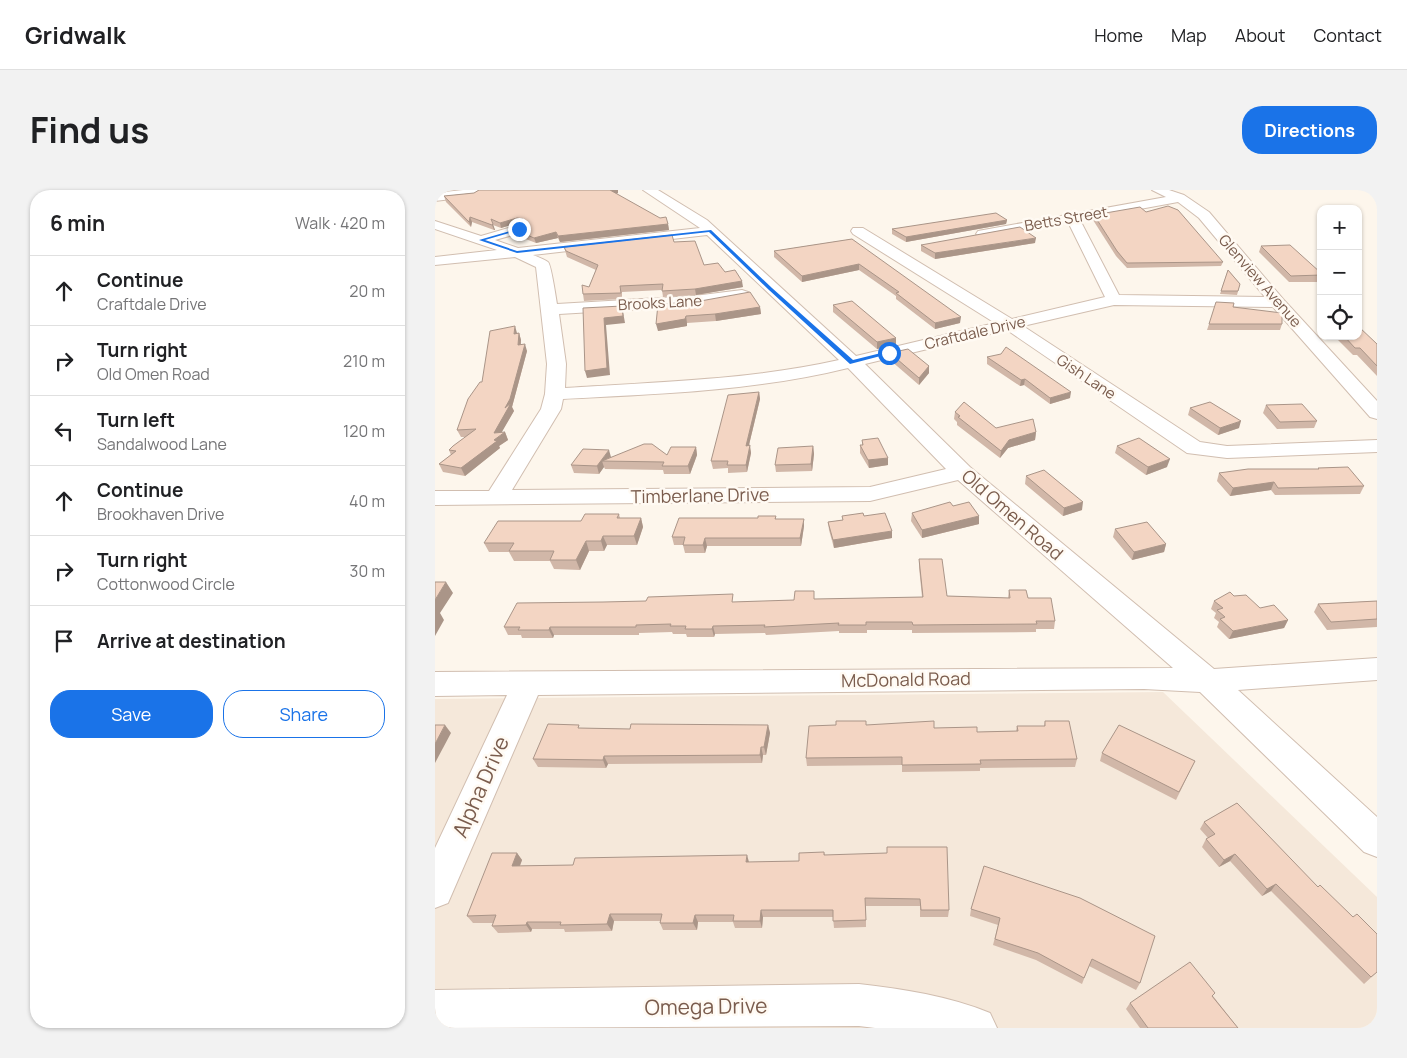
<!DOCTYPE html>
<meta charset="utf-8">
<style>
body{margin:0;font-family:Manrope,sans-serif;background:#f2f2f2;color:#202124}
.controls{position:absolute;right:15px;top:15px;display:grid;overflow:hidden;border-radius:10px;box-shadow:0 1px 4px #0004}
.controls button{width:45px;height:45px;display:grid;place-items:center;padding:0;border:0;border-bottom:1px solid #e0e0e0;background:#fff;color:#202124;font:25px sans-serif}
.stop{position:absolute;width:15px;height:15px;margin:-11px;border:4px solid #1a73e8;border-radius:50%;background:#fff}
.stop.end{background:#1a73e8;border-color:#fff;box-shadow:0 1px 5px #0008}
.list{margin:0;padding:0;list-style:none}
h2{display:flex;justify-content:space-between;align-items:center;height:65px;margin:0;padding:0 20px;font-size:21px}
h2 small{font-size:16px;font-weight:400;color:#757577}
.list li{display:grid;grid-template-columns:32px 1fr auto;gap:15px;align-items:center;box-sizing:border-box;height:70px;padding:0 20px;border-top:1px solid #e0e0e0}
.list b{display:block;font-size:19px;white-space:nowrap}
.list p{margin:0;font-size:16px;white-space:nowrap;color:#757577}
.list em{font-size:16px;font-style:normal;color:#757577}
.actions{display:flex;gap:10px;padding:15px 20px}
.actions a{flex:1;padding:11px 0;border:1px solid #1a73e8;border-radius:20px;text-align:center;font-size:18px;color:#1a73e8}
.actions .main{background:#1a73e8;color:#fff}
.icon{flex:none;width:28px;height:28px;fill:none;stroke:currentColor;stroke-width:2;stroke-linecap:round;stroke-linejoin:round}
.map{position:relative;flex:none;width:942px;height:838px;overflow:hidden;border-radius:20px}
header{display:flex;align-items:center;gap:30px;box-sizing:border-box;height:70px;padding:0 25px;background:#fff;border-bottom:1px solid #e0e0e0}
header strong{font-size:24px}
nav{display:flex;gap:28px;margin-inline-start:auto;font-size:18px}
.intro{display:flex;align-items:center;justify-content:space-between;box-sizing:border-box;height:120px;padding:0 30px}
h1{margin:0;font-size:35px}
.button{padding:12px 22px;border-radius:20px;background:#1a73e8;color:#fff;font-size:18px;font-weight:700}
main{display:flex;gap:30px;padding:0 30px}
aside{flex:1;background:#fff;border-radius:20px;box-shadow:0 1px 4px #0004}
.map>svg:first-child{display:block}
.residential{fill:#f5e8da}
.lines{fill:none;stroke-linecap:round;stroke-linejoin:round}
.minor-casing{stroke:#d1beb0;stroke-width:2}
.minor{fill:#fff;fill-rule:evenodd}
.wall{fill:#d1b7a8}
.shaded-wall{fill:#aa9588}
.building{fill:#f3d5c3;stroke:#aa9588}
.route{fill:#1a73e8}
.labels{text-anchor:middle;stroke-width:5;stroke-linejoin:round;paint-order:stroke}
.far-street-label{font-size:15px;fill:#7a5c4d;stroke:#fffaf3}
.street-label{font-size:18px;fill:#7a5c4d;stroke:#fffaf3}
.near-street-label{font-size:21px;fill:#7a5c4d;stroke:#fffaf3}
</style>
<header>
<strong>Gridwalk</strong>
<nav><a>Home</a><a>Map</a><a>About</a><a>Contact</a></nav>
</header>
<div class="intro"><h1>Find us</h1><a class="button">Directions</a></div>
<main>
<aside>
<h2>6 min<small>Walk · 420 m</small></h2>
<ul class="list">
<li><svg class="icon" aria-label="ahead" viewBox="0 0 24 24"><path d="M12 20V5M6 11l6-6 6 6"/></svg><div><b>Continue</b><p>Craftdale Drive</p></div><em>20 m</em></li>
<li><svg class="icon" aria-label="right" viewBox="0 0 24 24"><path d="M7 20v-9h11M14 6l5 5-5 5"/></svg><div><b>Turn right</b><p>Old Omen Road</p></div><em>210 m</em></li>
<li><svg class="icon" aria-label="left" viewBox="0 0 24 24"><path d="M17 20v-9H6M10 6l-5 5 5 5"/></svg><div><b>Turn left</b><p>Sandalwood Lane</p></div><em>120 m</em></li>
<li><svg class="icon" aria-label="ahead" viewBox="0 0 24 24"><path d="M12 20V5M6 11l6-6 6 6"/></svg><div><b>Continue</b><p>Brookhaven Drive</p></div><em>40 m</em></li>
<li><svg class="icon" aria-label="right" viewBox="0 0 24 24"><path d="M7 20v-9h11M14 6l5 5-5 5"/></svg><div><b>Turn right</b><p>Cottonwood Circle</p></div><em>30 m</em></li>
<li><svg class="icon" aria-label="arrive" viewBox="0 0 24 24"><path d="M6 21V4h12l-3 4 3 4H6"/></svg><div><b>Arrive at destination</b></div></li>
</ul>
<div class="actions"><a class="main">Save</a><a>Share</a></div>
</aside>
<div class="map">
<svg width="942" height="838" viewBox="0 0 942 838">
<rect width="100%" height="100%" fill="#fdf6ec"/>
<polygon class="residential" points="728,502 942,707 942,838 0,838 0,509"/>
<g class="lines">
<defs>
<g id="minor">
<polygon points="28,0 46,0 47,2 41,6 0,11 0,3"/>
<path d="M 208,0 L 223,0 L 272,30 L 421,166 L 560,133 L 418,44 L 416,41 L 418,38 L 428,38 L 577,129 L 670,107 L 633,32 L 548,48 L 541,44 L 543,41 L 731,7 L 717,0 L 734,0 L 749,5 L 774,22 L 848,109 L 942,211 L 942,229 L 935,227 L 838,117 L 679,115 L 588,136 L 765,252 L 792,256 L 942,250 L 942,262 L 792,268 L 752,263 L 572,140 L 430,174 L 535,277 L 779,479 L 942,468 L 942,490 L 803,500 L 942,627 L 942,667 L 929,662 L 765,502 L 709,499 L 103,505 L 13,713 L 0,718 L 0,658 L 72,505 L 0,506 L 0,482 L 738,478 L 523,290 L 435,311 L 0,315 L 0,301 L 54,301 L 106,219 L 110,204 L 112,174 L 101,77 L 80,67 L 0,75 L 0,67 L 62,60 L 0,39 L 0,31 L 46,46 L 84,35 L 89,36 L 91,39 L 89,42 L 60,50 L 83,58 L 265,38 ZM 743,12 L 764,28 L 830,107 L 684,105 L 645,30 ZM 272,45 L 404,170 C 315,190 221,192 130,198 L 131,174 L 124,124 L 259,116 L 307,110 L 313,108 L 315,105 L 313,102 L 307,100 L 259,106 L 122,114 C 121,108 116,74 113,72 C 109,69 103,67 98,65 ZM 413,178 L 511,279 L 435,297 L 77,300 L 126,219 L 128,209 C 223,204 320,201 413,178 Z"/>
<path d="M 424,794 C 468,799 514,806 555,823 L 562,838 L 440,838 L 424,836 L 0,838 L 0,800 Z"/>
</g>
</defs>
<use href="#minor" class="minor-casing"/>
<use href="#minor" class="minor"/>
</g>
<g class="wall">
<polygon points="44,0 183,0 183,3 181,4 233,34 234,40 125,52 123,48 101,53 83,46 81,40 88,38 90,35 89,34 83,33 66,38 58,35 60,40 59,40 37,32 36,37 11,12 9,6 39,3"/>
<polygon points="711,22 788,72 786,76 692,78 681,66 658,30 659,25"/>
<polygon points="572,30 571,34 471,52 457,44 457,39"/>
<polygon points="417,49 525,133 500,139 461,109 461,106 424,80 367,92 339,67 339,61"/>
<polygon points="239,52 269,75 290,82 308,97 261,105 228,107 227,100 187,102 187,109 149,111 148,104 154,97 161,80 132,67 129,57"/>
<polygon points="600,53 500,69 486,61 486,55"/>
<polygon points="826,56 886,83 886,92 854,92 824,62"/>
<polygon points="793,80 805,94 802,105 785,104"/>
<polygon points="223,114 325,117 326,124 281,131 252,133 252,136 223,141"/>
<polygon points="398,115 461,155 442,159 398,122"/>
<polygon points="798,117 847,134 845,140 772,140 774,134"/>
<polygon points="82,143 84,143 86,150 86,154 92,161 77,217 79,221 66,242 70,242 73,250 64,256 65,258 30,286 8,282 4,274 16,265 14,260 30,247 26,247 22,240 47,192"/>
<polygon points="899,146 923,146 942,154 942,186 922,165 918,165"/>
<polygon points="455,163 494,176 494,183 484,195 455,170"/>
<polygon points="552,167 635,208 615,214 589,195 585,196 552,174"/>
<polygon points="324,202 325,209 314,255 316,263 312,282 293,283 293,278 278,279 276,271"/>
<polygon points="831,215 882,231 879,238 842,239 828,223"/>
<polygon points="755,218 804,238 783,245 753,225"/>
<polygon points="520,222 561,238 601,242 600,250 573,258 565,268 522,235 522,232 519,229"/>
<polygon points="427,250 453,268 453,275 434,278 425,263 425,255 427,255"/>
<polygon points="378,256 379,264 377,281 341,282 340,275"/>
<polygon points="682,256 732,277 711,285 680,263"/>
<polygon points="261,257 262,265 255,284 229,284 228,280 170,279 169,277 164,284 139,283 136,275 176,267 232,265"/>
<polygon points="883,278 929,296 925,304 840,305 836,300 795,306 782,291 784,283 883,279"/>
<polygon points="591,286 647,320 628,326 590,294"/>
<polygon points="518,316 544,334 487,348 476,331 477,323"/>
<polygon points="184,324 185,328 206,328 208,337 202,355 172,355 169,361 154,361 145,380 119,379 115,371 79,371 74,362 54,362 49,353 146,331"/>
<polygon points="341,326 341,329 369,336 366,356 272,356 270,363 250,363 248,355 239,355 237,347 323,328"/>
<polygon points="407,326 429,326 457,348 399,358 394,340 393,332 408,330"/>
<polygon points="680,339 731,354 729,362 697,370 678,347"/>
<polygon points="484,369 512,406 573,408 574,400 593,408 620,431 619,439 601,439 601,442 477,443 477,440 432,440 432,443 404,443 404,441 331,445 330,443 280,444 279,447 252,447 251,444 238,444 237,442 204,443 204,445 119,445 118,448 87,448 86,445 73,445 69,437 300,412 487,407 484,377"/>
<polygon points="799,406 825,418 853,430 849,438 794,449 782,437 784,432 779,428 781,423 776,419 779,411"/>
<polygon points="942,411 942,437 892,440 879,422 883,414"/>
<polygon points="610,531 642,569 640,577 545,578 545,581 467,582 467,575 372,576 371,568 431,535 499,538 542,542 581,541 582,536 609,536"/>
<polygon points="333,535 335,543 331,565 328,565 327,573 173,574 171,578 103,577 98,569 146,538 195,539"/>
<polygon points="667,563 760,571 741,610 665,571"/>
<polygon points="802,613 942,782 929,794 836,701 827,706 795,671 784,677 767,657 771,649 773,648 765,639 769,632"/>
<polygon points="389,662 390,665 514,720 513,727 485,727 485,716 431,716 431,737 399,738 398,727 328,727 327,738 300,738 298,732 263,732 262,740 228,740 225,733 225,731 179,731 177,741 130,742 129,739 97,739 96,742 63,743 57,736 59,733 38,733 32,726 82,663 87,670 85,676 364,671"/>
<polygon points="549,676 705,793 701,800 654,776 647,794 601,770 558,755 563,735 535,726 536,719"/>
<polygon points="778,806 803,838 705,838 691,819 695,813"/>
</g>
<g class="shaded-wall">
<polygon points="174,0 183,0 183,3 176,5"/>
<polygon points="35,27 37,32 36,37 34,32"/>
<polygon points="82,28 83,33 66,38 65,33"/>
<polygon points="572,30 571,34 471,52 471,47"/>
<polygon points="58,34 60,40 59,40 57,35"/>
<polygon points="233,34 234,40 125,52 123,46"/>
<polygon points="121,42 123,48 101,53 99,48"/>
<polygon points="601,48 600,53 500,69 500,63"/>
<polygon points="424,74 424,80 367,92 367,86"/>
<polygon points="307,91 308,97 261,105 260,99"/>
<polygon points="187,116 190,133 171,135 175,185 152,188 150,181 169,128"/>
<polygon points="325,117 326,124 281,131 280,124"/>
<polygon points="251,126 252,133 252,136 223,141 221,134"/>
<polygon points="526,127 525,133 500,139 500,133"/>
<polygon points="80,136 82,143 82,151 79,144"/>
<polygon points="84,143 86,150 85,162 83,155"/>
<polygon points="461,148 461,155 442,159 442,152"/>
<polygon points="90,154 92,161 77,217 79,221 64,247 70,242 73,250 64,256 65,258 30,286 26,278 59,243 70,218"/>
<polygon points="494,176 494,183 484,195 484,188"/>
<polygon points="590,189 589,195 585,196 586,190"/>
<polygon points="324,202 325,209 312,263 311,256"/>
<polygon points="636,202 635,208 615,214 615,208"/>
<polygon points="806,231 804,238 783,245 785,238"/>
<polygon points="601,242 600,250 573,258 565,268 566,261 574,250"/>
<polygon points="315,255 316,263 312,282 311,275"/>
<polygon points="378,256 379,264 377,281 376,274"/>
<polygon points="261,257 262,265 255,284 253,276"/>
<polygon points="174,260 176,267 167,271 169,277 164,284 162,276"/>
<polygon points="453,268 453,275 434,278 433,270"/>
<polygon points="735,269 732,277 711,285 713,277"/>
<polygon points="839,292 836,300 795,306 798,298"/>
<polygon points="648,312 647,320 628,326 629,318"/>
<polygon points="544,326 544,334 487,348 487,340"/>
<polygon points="206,328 208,337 202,355 199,346"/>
<polygon points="369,329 369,336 366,356 365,348"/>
<polygon points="457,341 457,348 399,358 398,350"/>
<polygon points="168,346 172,355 169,361 166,351"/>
<polygon points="270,348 272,356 270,363 268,355"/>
<polygon points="151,351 154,361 145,380 141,370"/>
<polygon points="731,354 729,362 697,370 699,362"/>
<polygon points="11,392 18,403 5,423 9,430 0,446 0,410"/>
<polygon points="853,430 849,438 794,449 798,441"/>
<polygon points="278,436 280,444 279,447 277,439"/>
<polygon points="115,437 119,445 118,448 114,440"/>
<polygon points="10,535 16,543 0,573 0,554"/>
<polygon points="333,535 335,543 331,565 329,557"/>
<polygon points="326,557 328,565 327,573 325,565"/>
<polygon points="169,566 173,574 171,578 168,570"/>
<polygon points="82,663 87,670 82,683 77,676"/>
<polygon points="800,664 795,671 784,677 789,670"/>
<polygon points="312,665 314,672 311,672"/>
<polygon points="841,694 836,701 827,706 832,699"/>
<polygon points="326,720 328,727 327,738 325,731"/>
<polygon points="175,724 179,731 177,741 172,734"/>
<polygon points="260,725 263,732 262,740 258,733"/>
<polygon points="92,732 97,739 96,742 91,735"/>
</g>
<g class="building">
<polygon points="44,0 175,0 225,28 231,27 233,34 123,46 121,42 99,48 81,40 88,38 91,35 88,29 82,28 65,33 56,29 58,34 57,35 35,27 34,32 9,6 39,3"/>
<polygon points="733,16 743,20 788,72 692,73 682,61 659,25 705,17 711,22"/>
<polygon points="561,23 572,30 471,47 457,39"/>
<polygon points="585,37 601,48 500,63 486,55"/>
<polygon points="237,45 239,52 260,51 269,75 283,73 290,82 300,80 307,91 260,99 227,101 228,94 185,96 186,103 148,104 147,95 154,97 163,75 131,61 129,57"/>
<polygon points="417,49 526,127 500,133 461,103 464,102 424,74 367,86 339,61"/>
<polygon points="855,55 886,83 886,85 856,86 826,56"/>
<polygon points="793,80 805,94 803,101 786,101"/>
<polygon points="315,102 325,117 280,124 251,126 250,129 221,134 223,114 260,112"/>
<polygon points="417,111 461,148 442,152 398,115"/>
<polygon points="781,112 799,113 798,117 847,123 847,134 774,134"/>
<polygon points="187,116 188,126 169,128 172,178 150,181 148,118"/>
<polygon points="80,136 79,144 84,143 83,155 90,154 75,209 70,218 76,213 59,243 70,242 59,250 62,251 26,278 4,274 21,261 14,260 18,256 41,239 22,240 33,209 45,192 47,192 55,141"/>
<polygon points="923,136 942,154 942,176 925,158 920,158 909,146 923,146"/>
<polygon points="571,157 636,202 615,208 590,189 586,190 552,167 566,164"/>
<polygon points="473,159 494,176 484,188 455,163"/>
<polygon points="324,202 311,256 315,255 311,275 292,275 293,271 276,271 293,205"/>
<polygon points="529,212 561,238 598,229 601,242 574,250 566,261 523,227 525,226 520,222"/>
<polygon points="775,212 806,231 785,238 755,218"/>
<polygon points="867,214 882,231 845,232 831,215"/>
<polygon points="443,248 453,268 433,270 425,255 428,255 427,250"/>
<polygon points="704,248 735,269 713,277 682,256"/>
<polygon points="209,254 217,254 232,265 236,257 261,257 253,276 227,276 229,272 167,271"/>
<polygon points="378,256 376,274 340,275 343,258"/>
<polygon points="148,259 174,260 162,276 136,275"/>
<polygon points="913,277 929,296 843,298 839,292 798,298 784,283 813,279 884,279 883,278"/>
<polygon points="609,280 648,312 629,318 591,286"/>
<polygon points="515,312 518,316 534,312 544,326 487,340 477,323"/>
<polygon points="428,323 429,326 450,323 457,341 398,350 393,332 408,330 407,326"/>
<polygon points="150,324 184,324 182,328 206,328 199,346 168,346 166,351 151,351 141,370 115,370 119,361 74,361 79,353 49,353 63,331 146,331"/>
<polygon points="323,326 341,326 340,329 369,329 365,348 270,348 268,355 248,355 250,347 237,347 244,328 323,328"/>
<polygon points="712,332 731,354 699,362 680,339"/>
<polygon points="484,369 507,369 512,406 575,408 574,400 591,400 593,408 616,408 620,431 601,431 602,434 478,435 477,432 431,432 431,435 403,435 404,433 329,437 330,435 278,436 277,439 250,439 251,436 235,436 236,434 201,435 201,437 115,437 114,440 83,440 85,437 69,437 82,413 168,412 211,411 213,407 298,404 297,412 359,410 360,401 379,401 379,409 488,407"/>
<polygon points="0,392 11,392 0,410"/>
<polygon points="795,402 799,406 811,405 825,418 839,415 853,430 798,441 785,429 790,427 782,420 788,418 779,411"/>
<polygon points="942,411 942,429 896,432 883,414"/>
<polygon points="401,531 431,531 431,535 499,531 499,538 542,537 542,542 583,541 582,536 610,536 610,531 634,531 642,569 545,570 546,574 467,575 467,567 371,568 374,536 401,535"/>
<polygon points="113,534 144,535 143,538 195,539 196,534 333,535 329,557 326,557 325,565 169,566 168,570 98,569"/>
<polygon points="0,535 10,535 0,554"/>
<polygon points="684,535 760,571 744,602 667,563"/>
<polygon points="802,613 883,697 885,695 918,727 922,724 942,744 942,782 936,787 841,694 832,699 800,664 789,670 771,649 780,644 769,632"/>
<polygon points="452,657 512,657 514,720 486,720 485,709 430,708 431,730 398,731 398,720 326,720 325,731 298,731 299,725 260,725 258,733 225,733 227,724 175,724 172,734 125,735 126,732 92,732 91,735 57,736 61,725 32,726 57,663 82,663 77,676 138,675 140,668 312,665 311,672 364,671 364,663 389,662 389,665 452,663"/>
<polygon points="549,676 645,708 720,746 705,793 657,769 649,788 603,763 560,749 565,728 536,719"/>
<polygon points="755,772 780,803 777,806 803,838 713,838 695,813"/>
<polygon points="942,830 942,838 936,838 935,836"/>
</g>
<polygon class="route" points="85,38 85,40 50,50 82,61 276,40 337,98 418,170 454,161 457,163 415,174 334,100 274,42 82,63 44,50"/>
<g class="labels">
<g class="far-street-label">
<text transform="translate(631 29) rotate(-10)" y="5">Betts Street</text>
<text transform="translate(825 91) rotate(49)" y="5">Glenview Avenue</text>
<text transform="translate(225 113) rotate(-3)" y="5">Brooks Lane</text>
<text transform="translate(540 143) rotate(-13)" y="5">Craftdale Drive</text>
<text transform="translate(651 187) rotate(34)" y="5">Gish Lane</text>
</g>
<g class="street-label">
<text transform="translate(265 306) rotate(-1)" y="6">Timberlane Drive</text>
<text transform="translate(577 325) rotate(41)" y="6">Old Omen Road</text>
<text transform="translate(471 490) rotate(-1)" y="6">McDonald Road</text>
</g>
<g class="near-street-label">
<text transform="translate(46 597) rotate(-66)" y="7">Alpha Drive</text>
<text transform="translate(271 817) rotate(-1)" y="7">Omega Drive</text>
</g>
</g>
</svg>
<div class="controls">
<button>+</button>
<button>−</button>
<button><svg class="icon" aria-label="locate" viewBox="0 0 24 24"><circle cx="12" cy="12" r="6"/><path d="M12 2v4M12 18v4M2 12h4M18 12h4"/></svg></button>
</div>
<div class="stop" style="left:454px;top:163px"></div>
<div class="stop end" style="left:84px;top:39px"></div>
</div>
</main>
